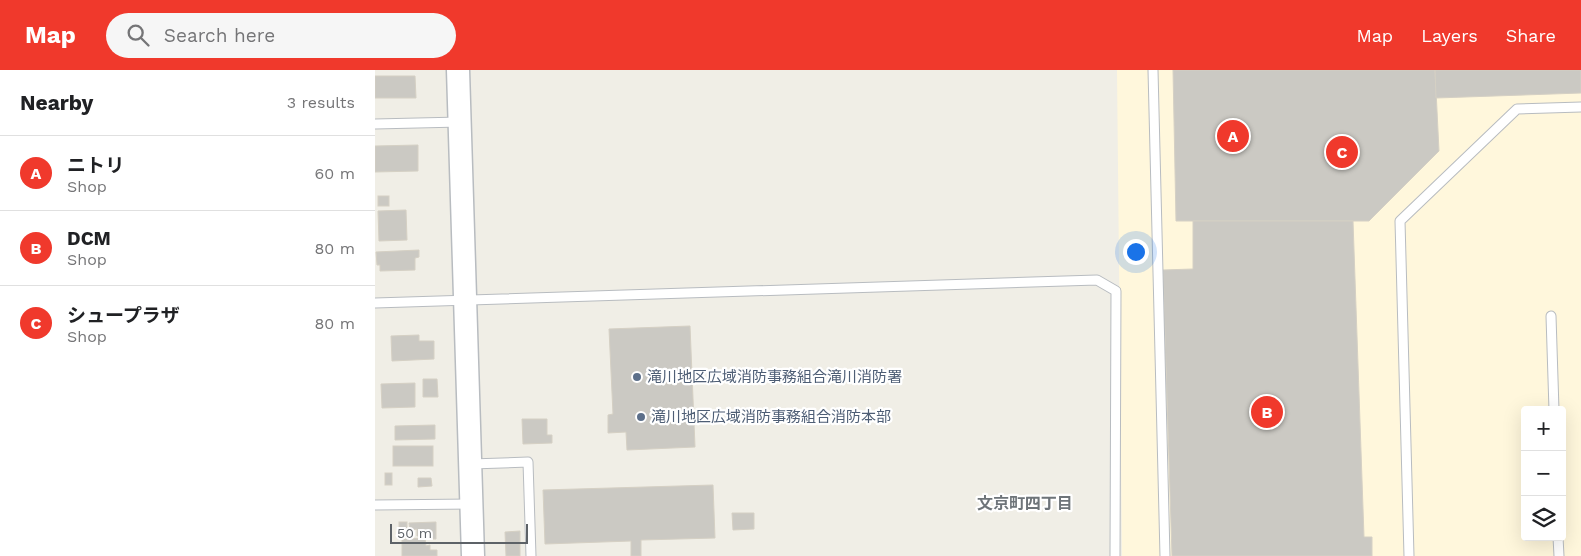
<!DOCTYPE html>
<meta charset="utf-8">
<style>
body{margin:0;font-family:"Work Sans","Noto Sans JP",sans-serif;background:#f6f6f6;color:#202124}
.controls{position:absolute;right:15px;bottom:15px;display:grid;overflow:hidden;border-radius:5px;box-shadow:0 5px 20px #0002}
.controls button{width:45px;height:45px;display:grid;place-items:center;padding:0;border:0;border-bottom:1px solid #e0e0e0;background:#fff;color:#202124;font:25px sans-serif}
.scale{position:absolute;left:15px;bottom:12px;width:138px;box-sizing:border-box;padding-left:5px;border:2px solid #5d6267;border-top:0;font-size:14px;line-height:18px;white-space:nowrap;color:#5d6267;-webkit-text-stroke:4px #fff;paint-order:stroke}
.you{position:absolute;left:760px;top:181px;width:18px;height:18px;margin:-12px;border:4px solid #fff;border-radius:50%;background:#1a73e8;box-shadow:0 0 0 8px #1a73e833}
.badge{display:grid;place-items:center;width:32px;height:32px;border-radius:50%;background:#f0392c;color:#fff;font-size:16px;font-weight:700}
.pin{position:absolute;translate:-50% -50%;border:2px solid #fff;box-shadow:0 1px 5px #0006}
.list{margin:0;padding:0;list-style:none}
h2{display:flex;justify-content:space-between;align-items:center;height:65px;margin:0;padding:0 20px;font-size:21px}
h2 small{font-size:16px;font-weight:400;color:#757577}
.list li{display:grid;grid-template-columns:32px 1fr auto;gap:15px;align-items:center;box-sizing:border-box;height:75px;padding:0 20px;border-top:1px solid #e0e0e0}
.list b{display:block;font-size:19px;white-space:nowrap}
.list p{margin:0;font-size:16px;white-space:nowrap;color:#757577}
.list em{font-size:16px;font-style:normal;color:#757577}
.icon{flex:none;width:28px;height:28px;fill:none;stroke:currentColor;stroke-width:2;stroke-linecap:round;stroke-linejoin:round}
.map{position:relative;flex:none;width:1206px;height:486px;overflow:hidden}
header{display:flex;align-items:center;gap:30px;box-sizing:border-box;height:70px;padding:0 25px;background:#f0392c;color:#fff}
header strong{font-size:24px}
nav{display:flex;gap:28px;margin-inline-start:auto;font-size:18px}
.search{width:350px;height:45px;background:#f6f6f6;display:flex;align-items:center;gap:12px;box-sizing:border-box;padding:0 18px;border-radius:28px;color:#757577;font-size:19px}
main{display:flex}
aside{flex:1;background:#fff}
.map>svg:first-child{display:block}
.commercial{fill:#fff7dc;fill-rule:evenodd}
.building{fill:#cbc9c3;stroke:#d5d0c4}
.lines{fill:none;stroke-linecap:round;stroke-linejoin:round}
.service-casing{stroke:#b8bcc0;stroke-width:11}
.tertiary-casing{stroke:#b8bcc0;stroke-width:25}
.service{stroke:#fff;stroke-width:9}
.tertiary{stroke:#fff;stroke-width:22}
.service-dot{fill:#5c6f8a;stroke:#fff;stroke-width:2}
.labels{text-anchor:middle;stroke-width:4.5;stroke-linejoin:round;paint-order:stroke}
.service-label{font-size:15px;fill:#4e5e75;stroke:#fff;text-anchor:start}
.neighbourhood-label{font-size:16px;font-weight:bold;fill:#6e7479;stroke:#fff}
</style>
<header>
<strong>Map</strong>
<div class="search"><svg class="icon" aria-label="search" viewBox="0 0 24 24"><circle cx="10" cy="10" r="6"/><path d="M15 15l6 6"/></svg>Search here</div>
<nav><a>Map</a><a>Layers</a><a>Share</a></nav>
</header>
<main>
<aside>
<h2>Nearby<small>3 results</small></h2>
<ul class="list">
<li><span class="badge">A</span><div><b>ニトリ</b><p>Shop</p></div><em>60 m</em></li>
<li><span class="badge">B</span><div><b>DCM</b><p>Shop</p></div><em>80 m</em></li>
<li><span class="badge">C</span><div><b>シュープラザ</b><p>Shop</p></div><em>80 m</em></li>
</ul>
</aside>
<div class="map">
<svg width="1206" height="486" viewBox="0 0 1206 486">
<rect width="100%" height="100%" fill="#f0eee6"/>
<path class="commercial" d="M 742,0 L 1206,0 L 1206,486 L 747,486 ZM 1150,340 L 1187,340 L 1187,467 L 1150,467 Z"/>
<g class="building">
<polygon points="798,0 1060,0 1064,81 994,151 801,151"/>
<polygon points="1060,0 1206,0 1206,23 1061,28"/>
<polygon points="0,6 40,6 41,28 0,28"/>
<polygon points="43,75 43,101 0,102 0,76"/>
<rect x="3" y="126" width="11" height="10"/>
<polygon points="31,140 32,170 4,171 3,141"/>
<polygon points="818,151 978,151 989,467 997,467 997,486 797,486 788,200 818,199"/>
<polygon points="44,180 44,187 40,188 40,200 5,201 5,195 2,195 1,182"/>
<polygon points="315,256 320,377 252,380 251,362 233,363 233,345 238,344 234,259"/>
<polygon points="44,265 44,271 59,271 59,289 17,291 16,266"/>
<polygon points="48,309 62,309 63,327 48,327"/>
<polygon points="40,313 40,337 7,338 6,314"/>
<polygon points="147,349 172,349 172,365 177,365 177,373 148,374"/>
<polygon points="60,355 60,369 20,370 20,356"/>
<rect x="18" y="376" width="40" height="20"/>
<rect x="10" y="403" width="7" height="12"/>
<polygon points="43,408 56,408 57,416 43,417"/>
<polygon points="338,415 340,468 266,470 266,486 256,486 256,471 170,474 168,420"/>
<polygon points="357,443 379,443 379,459 358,460"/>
<rect x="24" y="452" width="8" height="9"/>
<polygon points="61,452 61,469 55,469 54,465 42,466 42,459 35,460 34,453"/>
<polygon points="145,461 145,486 131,486 130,462"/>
<polygon points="50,468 51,476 55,475 55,480 62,480 62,486 27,486 27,469"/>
</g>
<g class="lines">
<defs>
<g id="service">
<polyline points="778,0 790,486"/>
<polyline points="0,54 85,52"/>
<polyline points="0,233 722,210 741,221 740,486"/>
<polyline points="1176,246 1179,340"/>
<polyline points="96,394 153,392 156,486"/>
<polyline points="0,435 97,434"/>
<polyline points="1183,467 1184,486"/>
<polyline points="1034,486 1025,151 1142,39 1206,37"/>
</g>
<polyline id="tertiary" points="83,0 98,486"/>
</defs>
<use href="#service" class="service-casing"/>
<use href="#tertiary" class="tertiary-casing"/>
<use href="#service" class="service"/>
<use href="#tertiary" class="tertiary"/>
</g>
<g class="service-dot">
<circle cx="262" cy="307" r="5"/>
<circle cx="266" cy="347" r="5"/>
</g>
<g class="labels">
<g class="service-label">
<text x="272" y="312">滝川地区広域消防事務組合滝川消防署</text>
<text x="276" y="352">滝川地区広域消防事務組合消防本部</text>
</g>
<g class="neighbourhood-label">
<text x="650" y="439">文京町四丁目</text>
</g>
</g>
</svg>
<div class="controls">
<button>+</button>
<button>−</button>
<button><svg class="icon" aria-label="layers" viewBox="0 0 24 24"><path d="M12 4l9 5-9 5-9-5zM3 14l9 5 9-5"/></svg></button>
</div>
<div class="scale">50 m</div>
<div class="you"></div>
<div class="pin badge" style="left:858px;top:66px">A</div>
<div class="pin badge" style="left:892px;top:342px">B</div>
<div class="pin badge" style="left:967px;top:82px">C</div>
</div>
</main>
